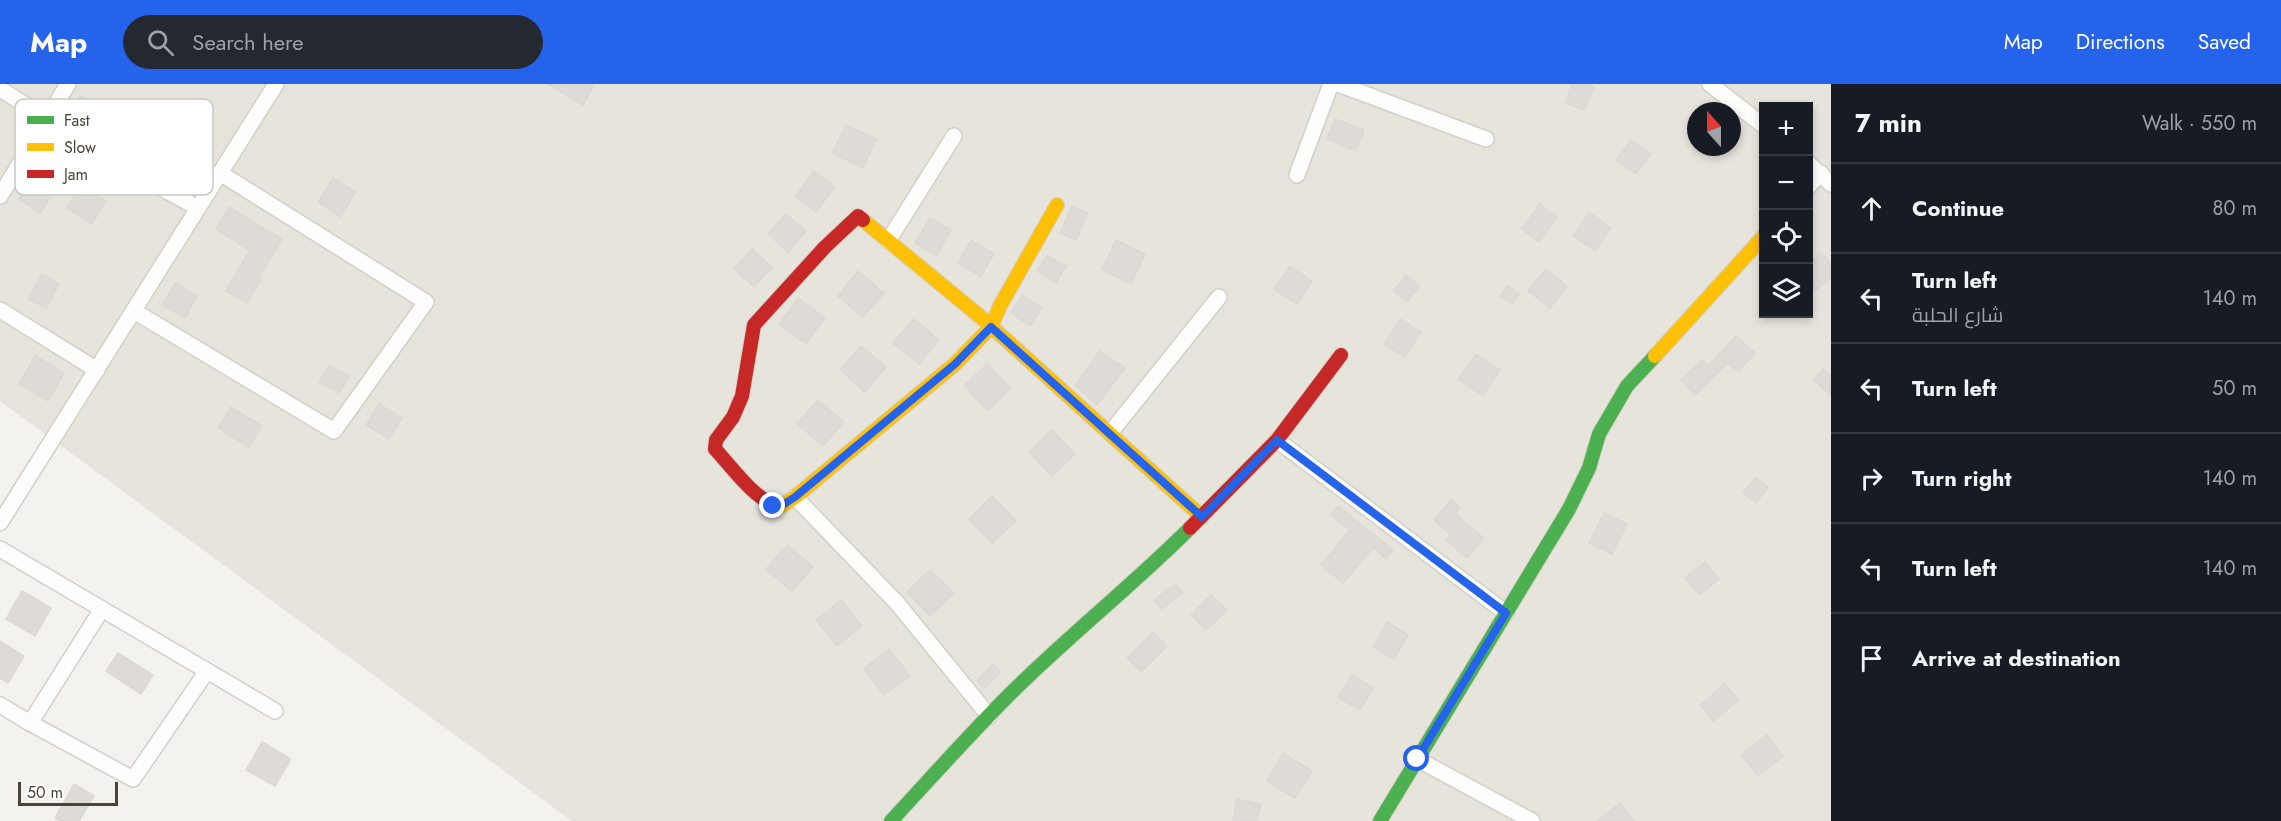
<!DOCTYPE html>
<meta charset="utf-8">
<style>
body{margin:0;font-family:Jost,Cairo,sans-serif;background:#242831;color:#f1f3f6}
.controls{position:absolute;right:18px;top:18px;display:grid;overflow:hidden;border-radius:0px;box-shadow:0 3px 9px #0003}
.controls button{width:54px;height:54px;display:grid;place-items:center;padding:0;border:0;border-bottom:2px solid #363941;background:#171b24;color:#f1f3f6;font:30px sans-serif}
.compass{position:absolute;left:1687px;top:18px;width:54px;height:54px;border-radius:50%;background:#171b24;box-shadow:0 3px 9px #0003;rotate:339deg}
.scale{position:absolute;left:18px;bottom:15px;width:100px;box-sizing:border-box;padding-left:6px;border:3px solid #4b4439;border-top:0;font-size:16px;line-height:21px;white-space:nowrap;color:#4b4439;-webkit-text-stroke:4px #fff;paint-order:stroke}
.stop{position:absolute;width:18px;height:18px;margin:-14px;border:4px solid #2563eb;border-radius:50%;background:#fff}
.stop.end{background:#2563eb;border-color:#fff;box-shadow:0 2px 6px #0008}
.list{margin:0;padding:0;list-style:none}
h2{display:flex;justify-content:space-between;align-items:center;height:78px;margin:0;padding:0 24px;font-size:26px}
h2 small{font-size:20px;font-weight:400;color:#9ea1a6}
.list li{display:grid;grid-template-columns:39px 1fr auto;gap:18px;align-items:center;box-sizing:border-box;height:90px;padding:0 24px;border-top:2px solid #363941}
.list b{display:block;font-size:22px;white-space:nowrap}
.list p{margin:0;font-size:20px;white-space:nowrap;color:#9ea1a6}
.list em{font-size:20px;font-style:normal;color:#9ea1a6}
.icon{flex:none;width:33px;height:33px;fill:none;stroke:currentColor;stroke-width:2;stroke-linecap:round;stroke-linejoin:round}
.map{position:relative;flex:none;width:1831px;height:737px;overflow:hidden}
header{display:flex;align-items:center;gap:36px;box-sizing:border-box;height:84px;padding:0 30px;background:#2563eb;color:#fff}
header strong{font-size:28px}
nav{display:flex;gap:33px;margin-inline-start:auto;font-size:21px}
.search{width:420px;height:54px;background:#242831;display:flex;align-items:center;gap:15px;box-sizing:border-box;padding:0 21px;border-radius:33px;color:#9ea1a6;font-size:22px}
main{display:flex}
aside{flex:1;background:#171b24}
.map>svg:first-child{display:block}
.residential{fill:#e7e4dc;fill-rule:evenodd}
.building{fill:#dedbd6;stroke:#dcd9d4;stroke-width:1.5}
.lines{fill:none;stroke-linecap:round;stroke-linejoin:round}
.street-casing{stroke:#d2d0cb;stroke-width:18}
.fast-casing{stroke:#d3cfc5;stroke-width:16}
.slow-casing{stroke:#d3cfc5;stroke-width:16}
.jam-casing{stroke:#d3cfc5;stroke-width:16}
.street{stroke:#fdfdfc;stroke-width:15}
.fast{stroke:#4caf50;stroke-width:14}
.slow{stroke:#ffc107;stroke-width:14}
.jam{stroke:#c62828;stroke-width:14}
.route{stroke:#2563eb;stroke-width:8}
.key{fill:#fff;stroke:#c9c7c4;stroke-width:1.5}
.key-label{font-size:16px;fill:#4b4439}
</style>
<header>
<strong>Map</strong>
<div class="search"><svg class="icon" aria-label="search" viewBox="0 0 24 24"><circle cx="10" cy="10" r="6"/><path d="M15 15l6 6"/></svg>Search here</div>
<nav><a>Map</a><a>Directions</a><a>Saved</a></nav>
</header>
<main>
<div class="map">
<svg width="1831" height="737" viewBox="0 0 1831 737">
<rect width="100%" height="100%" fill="#f4f2ee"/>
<path class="residential" d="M 0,0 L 1831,0 L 1831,737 L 572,737 L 0,317 ZM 1764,22 L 1808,22 L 1808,230 L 1764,230 ZM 1696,27 L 1732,27 L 1732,63 L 1696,63 Z"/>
<g class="building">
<polygon points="548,0 595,0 583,21"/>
<polygon points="1572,0 1587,0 1594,3 1585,26 1565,19"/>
<polygon points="80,12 105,27 91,50 66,35"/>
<polygon points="1335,35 1364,46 1356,67 1327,55"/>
<polygon points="846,41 876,55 863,84 832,69"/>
<polygon points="1631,56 1651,70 1636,90 1616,76"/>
<polygon points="814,87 835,103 816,128 795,112"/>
<polygon points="33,93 55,107 40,129 19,115"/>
<polygon points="333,94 356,108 340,133 318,118"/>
<polygon points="81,102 106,117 92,140 67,124"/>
<polygon points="1540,120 1557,133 1539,158 1522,145"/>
<polygon points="1072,122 1088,129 1076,156 1060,149"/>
<polygon points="229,123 282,155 259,193 261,195 247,219 226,207 249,167 248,165 216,145"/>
<polygon points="1589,128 1611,144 1595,167 1573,152"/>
<polygon points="786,130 806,147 788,168 768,150"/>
<polygon points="930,134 951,146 936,172 915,159"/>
<polygon points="971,156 994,170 981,192 958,179"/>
<polygon points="1116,156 1145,170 1131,200 1102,186"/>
<polygon points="752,165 772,183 754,203 734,185"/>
<polygon points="1821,168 1831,180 1831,193 1816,206 1809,199 1809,179"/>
<polygon points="1047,171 1066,182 1056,199 1037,187"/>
<polygon points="1290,182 1312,197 1297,220 1274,205"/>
<polygon points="1546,185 1567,202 1550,224 1528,207"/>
<polygon points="858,187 884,209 863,233 838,212"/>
<polygon points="42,190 59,200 46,224 28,215"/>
<polygon points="1406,191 1420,202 1407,218 1393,207"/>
<polygon points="175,199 197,212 185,234 162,221"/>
<polygon points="1507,201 1519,210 1512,220 1500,212"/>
<polygon points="1022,211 1042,224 1030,242 1011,229"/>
<polygon points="798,214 825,234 806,260 779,240"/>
<polygon points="914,235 939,256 919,280 893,259"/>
<polygon points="1400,235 1421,248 1405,273 1384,260"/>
<polygon points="1736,252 1755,269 1738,288 1728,279 1695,311 1681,296 1702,276 1708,282"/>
<polygon points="861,262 886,283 865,308 840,286"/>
<polygon points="1100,267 1125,284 1097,321 1075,301"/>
<polygon points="1476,270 1500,286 1483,312 1458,295"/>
<polygon points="35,272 64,289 48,317 19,300"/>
<polygon points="987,280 1011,304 988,326 964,302"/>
<polygon points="329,281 349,292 339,309 319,298"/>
<polygon points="1823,285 1831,292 1831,311 1813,296"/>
<polygon points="818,316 844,338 823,362 797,340"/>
<polygon points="379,320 402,334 389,355 366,341"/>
<polygon points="231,323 262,342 249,363 218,344"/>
<polygon points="1052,346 1075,370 1052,392 1029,368"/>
<polygon points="1756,393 1768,403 1756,419 1743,409"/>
<polygon points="992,412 1016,437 992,459 969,435"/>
<polygon points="1451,416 1460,424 1455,430 1484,454 1467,474 1446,456 1451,451 1434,436"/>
<polygon points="1338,422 1393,466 1386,475 1373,464 1343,499 1321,481 1350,446 1331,431"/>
<polygon points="1604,429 1627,440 1612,470 1589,459"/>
<polygon points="787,461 813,483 792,507 766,485"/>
<polygon points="1705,478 1719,495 1699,511 1685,494"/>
<polygon points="930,486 954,509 930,532 907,508"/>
<polygon points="1175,500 1183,509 1162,525 1154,516"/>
<polygon points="22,507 51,524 35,552 6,535"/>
<polygon points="1211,511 1227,526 1206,546 1191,531"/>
<polygon points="841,516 862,542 837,562 816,536"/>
<polygon points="1387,538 1408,551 1394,575 1373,563"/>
<polygon points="1153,548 1167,562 1141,588 1127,574"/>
<polygon points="0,557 24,572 8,599 0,594"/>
<polygon points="889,565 910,592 884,611 864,585"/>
<polygon points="118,569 153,591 141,610 106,587"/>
<polygon points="993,580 1001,588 984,605 976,597"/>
<polygon points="1352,591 1373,604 1360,626 1338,613"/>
<polygon points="1725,600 1739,616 1713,637 1700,621"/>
<polygon points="1767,651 1783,672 1758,692 1741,671"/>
<polygon points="262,658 291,675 275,702 246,686"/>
<polygon points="1283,669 1312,687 1295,714 1267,697"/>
<polygon points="74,700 94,712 79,737 60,737 55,734"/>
<polygon points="1237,715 1261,720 1257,737 1233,737"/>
<polygon points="1620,719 1634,737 1598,737"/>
</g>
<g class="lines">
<defs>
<g id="street">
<polyline points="1338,0 1486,55"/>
<polyline points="1710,0 1764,42"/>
<polyline points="0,5 141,93 198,124"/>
<polyline points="1808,79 1831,100"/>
<polyline points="1297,91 1331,0"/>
<polyline points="1808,103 1821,89"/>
<polyline points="0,112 68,0"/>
<polyline points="888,157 954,52"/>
<polyline points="0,226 97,286"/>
<polyline points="134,227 334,347 426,218 220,89"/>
<polyline points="1110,349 1219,213"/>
<polyline points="1277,356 1506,529"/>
<polyline points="795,413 897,519 989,632"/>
<polyline points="0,439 276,0"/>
<polyline points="0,465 275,627"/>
<polyline points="0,621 30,639 102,525"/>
<polyline points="30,639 133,695 207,587"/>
<polyline points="1417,675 1532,737"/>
</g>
<g id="fast">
<path d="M 891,737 C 930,695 969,651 1009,611 C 1067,553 1132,502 1190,444"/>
<polyline points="1380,737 1569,425 1589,384 1599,350 1627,302 1655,272"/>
</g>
<g id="slow">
<polyline points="863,136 983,235 1202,433"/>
<polyline points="1655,272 1764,152"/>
<polyline points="777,422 783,421 795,413 955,280 991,243 1000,222 1057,121"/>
</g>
<g id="jam">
<path d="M 777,422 C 754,415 731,382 715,365 L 716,356 L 733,333 L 742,312 L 754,241 L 825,163 L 858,132 L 863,136"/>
<polyline points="1190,444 1277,356 1341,271"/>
</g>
</defs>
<use href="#street" class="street-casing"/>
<use href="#fast" class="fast-casing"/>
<use href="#slow" class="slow-casing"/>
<use href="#jam" class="jam-casing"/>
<use href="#street" class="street"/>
<use href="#fast" class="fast"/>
<use href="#slow" class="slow"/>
<use href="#jam" class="jam"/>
</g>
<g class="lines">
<polyline class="route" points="773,422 781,422 795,413 955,280 991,243 1202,433 1277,356 1506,529 1417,675"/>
</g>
<rect x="15" y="15" width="198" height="96" rx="9" class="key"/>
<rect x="27" y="32" width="27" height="8" fill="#4caf50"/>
<rect x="27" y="59" width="27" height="8" fill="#ffc107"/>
<rect x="27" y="86" width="27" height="8" fill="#c62828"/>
<g class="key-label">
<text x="64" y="42">Fast</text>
<text x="64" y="69">Slow</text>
<text x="64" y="96">Jam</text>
</g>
</svg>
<div class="controls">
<button>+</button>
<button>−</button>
<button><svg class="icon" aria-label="locate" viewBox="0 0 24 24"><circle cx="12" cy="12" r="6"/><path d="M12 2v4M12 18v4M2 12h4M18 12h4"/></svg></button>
<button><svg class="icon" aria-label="layers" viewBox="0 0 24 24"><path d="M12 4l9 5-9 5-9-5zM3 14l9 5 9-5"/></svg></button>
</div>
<svg class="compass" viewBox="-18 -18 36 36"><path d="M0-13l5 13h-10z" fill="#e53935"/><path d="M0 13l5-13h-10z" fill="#9ea1a6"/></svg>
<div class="scale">50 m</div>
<div class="stop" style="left:1417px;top:675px"></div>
<div class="stop end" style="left:773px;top:422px"></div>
</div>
<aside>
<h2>7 min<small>Walk · 550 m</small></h2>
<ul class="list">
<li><svg class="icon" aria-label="ahead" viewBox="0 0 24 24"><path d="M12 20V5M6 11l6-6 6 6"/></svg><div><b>Continue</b></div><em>80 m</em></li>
<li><svg class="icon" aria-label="left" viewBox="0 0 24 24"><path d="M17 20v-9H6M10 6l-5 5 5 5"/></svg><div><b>Turn left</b><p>شارع الحلبة</p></div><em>140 m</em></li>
<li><svg class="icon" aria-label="left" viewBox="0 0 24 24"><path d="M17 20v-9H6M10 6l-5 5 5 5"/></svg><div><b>Turn left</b></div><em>50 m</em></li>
<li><svg class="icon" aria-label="right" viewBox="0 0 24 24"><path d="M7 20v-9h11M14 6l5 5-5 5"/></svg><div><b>Turn right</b></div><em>140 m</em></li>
<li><svg class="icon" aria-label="left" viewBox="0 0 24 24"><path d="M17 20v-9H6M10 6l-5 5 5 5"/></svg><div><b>Turn left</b></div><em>140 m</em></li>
<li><svg class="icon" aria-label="arrive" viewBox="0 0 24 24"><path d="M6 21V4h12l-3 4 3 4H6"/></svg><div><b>Arrive at destination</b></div></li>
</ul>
</aside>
</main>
